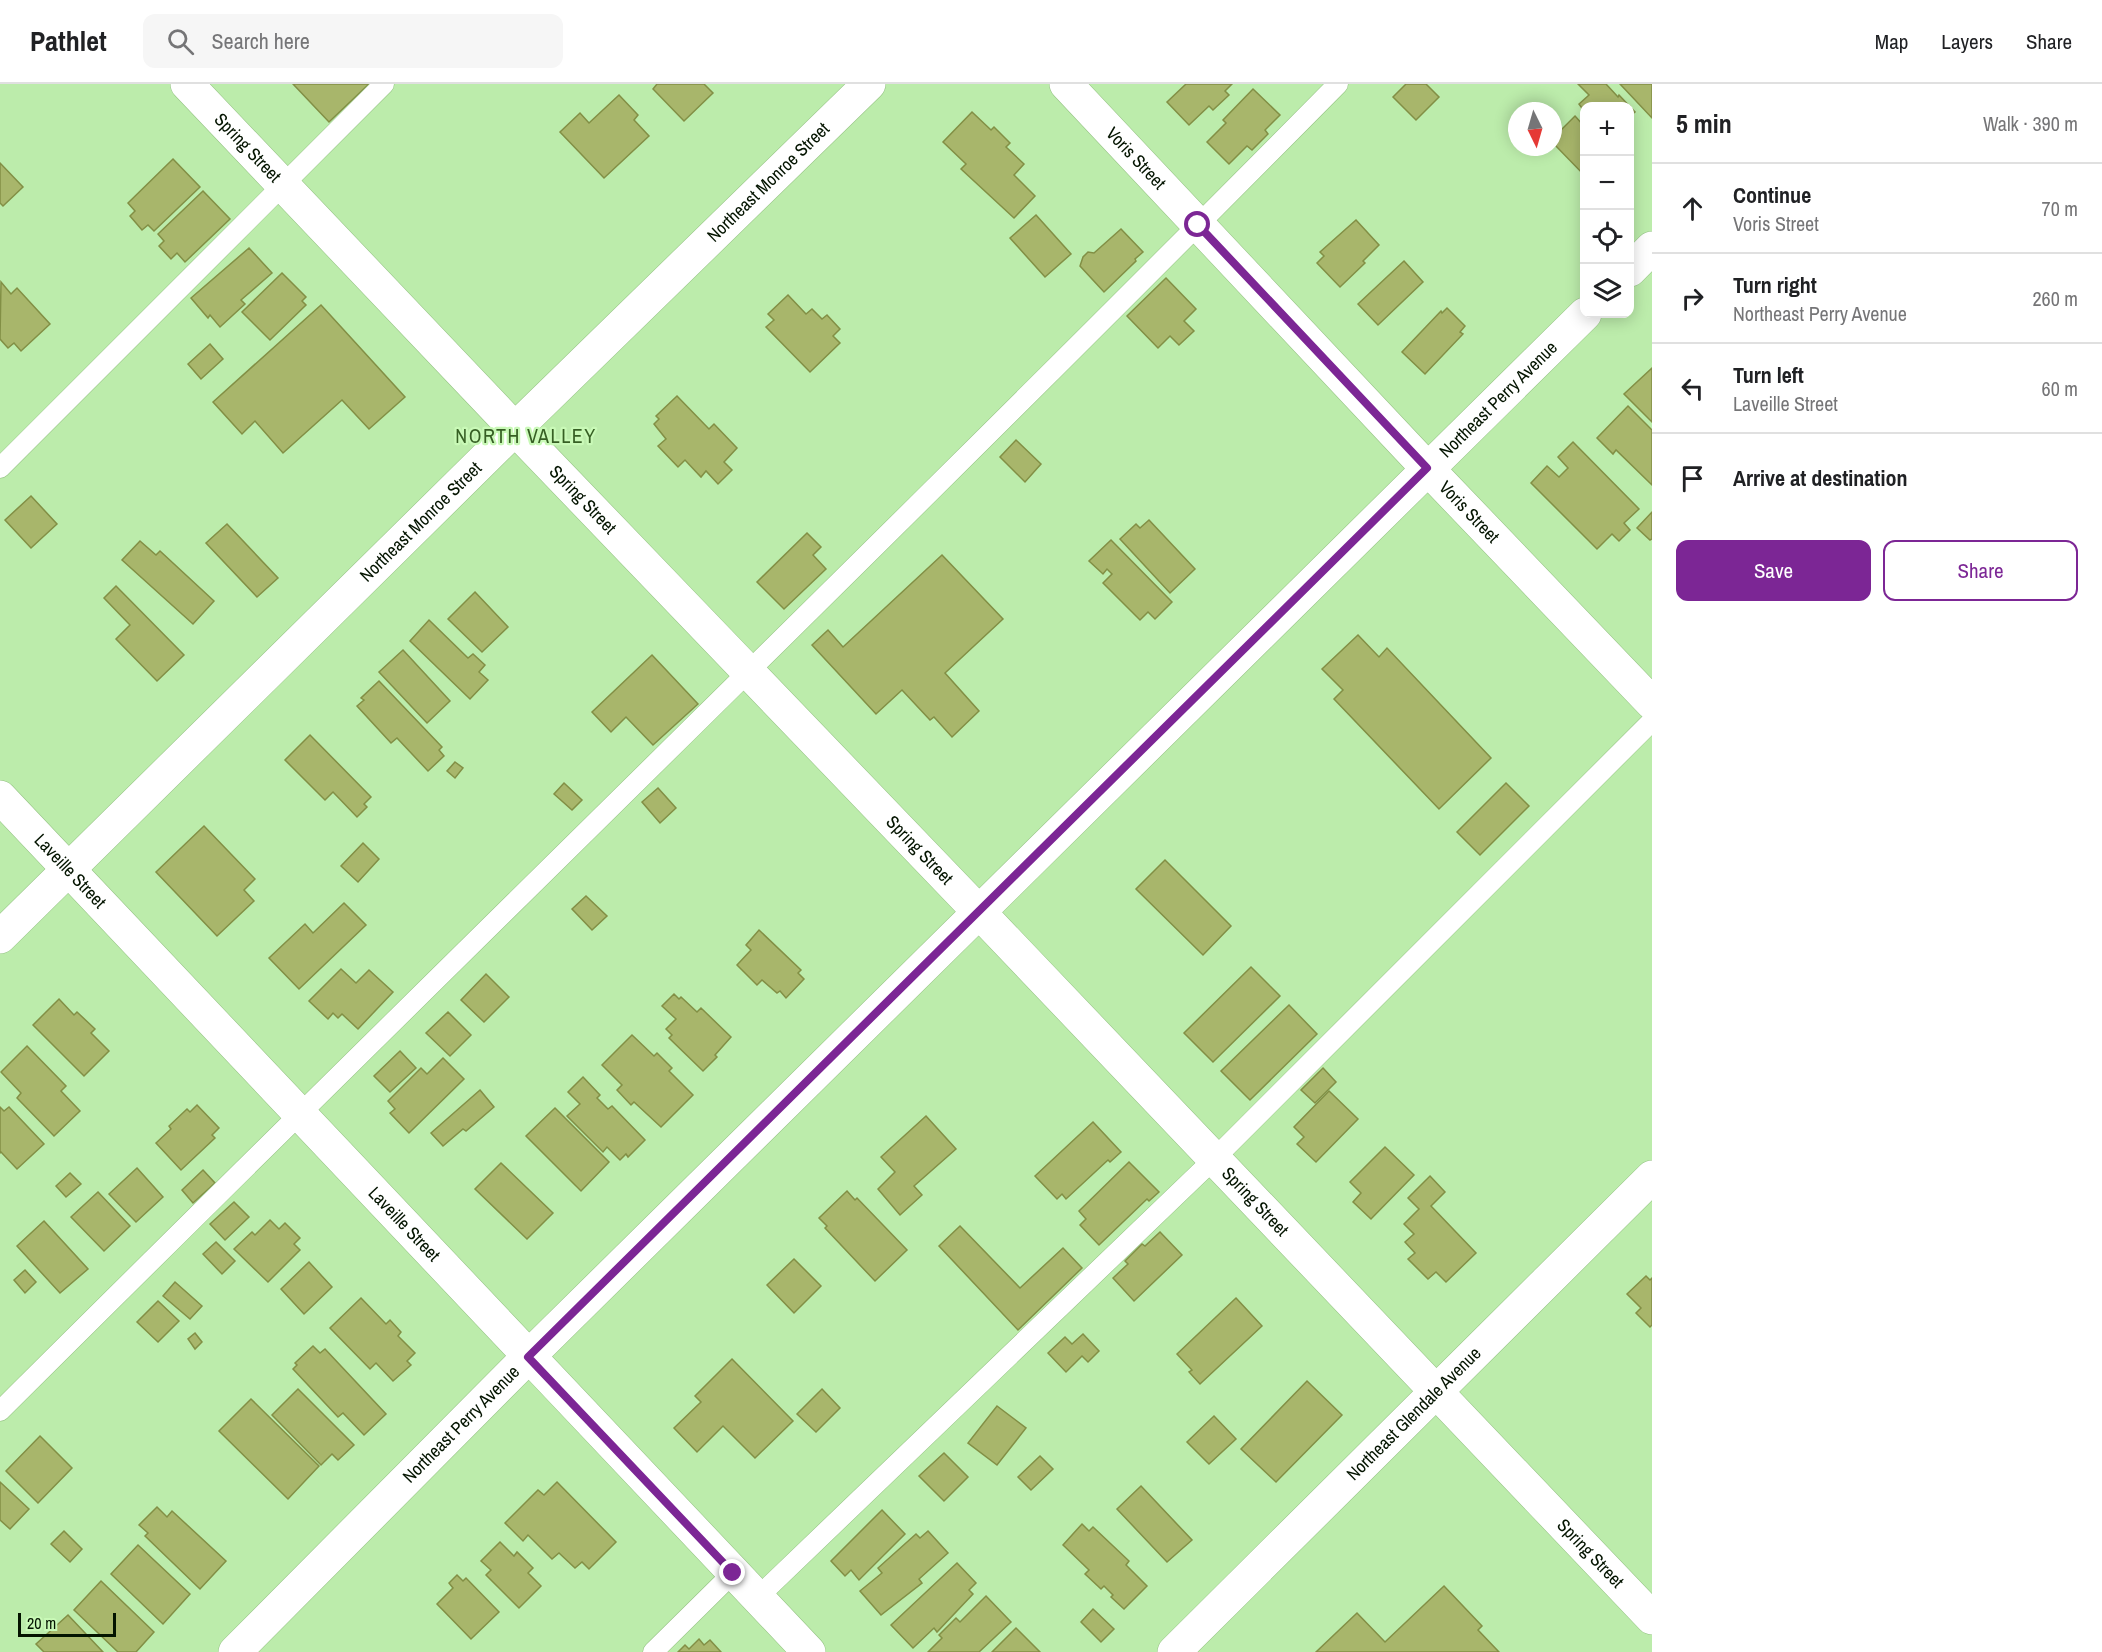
<!DOCTYPE html>
<meta charset="utf-8">
<style>
body{margin:0;font-family:"Archivo Narrow",sans-serif;background:#f6f6f6;color:#202124}
.controls{position:absolute;right:18px;top:18px;display:grid;overflow:hidden;border-radius:12px;box-shadow:0 3px 15px #0003}
.controls button{width:54px;height:54px;display:grid;place-items:center;padding:0;border:0;border-bottom:2px solid #e0e0e0;background:#fff;color:#202124;font:30px sans-serif}
.compass{position:absolute;left:1508px;top:18px;width:54px;height:54px;border-radius:50%;background:#fff;box-shadow:0 3px 15px #0003;rotate:175deg}
.scale{position:absolute;left:18px;bottom:15px;width:98px;box-sizing:border-box;padding-left:6px;border:3px solid #041400;border-top:0;font-size:16px;line-height:21px;white-space:nowrap;color:#041400;-webkit-text-stroke:4px #c9f9b7;paint-order:stroke}
.stop{position:absolute;width:18px;height:18px;margin:-14px;border:4px solid #7c2695;border-radius:50%;background:#fff}
.stop.end{background:#7c2695;border-color:#fff;box-shadow:0 2px 6px #0008}
.list{margin:0;padding:0;list-style:none}
h2{display:flex;justify-content:space-between;align-items:center;height:78px;margin:0;padding:0 24px;font-size:26px}
h2 small{font-size:20px;font-weight:400;color:#757577}
.list li{display:grid;grid-template-columns:39px 1fr auto;gap:18px;align-items:center;box-sizing:border-box;height:90px;padding:0 24px;border-top:2px solid #e0e0e0}
.list b{display:block;font-size:22px;white-space:nowrap}
.list p{margin:0;font-size:20px;white-space:nowrap;color:#757577}
.list em{font-size:20px;font-style:normal;color:#757577}
.actions{display:flex;gap:12px;padding:18px 24px}
.actions a{flex:1;padding:14px 0;border:2px solid #7c2695;border-radius:12px;text-align:center;font-size:21px;color:#7c2695}
.actions .main{background:#7c2695;color:#fff}
.icon{flex:none;width:33px;height:33px;fill:none;stroke:currentColor;stroke-width:2;stroke-linecap:round;stroke-linejoin:round}
.map{position:relative;flex:none;width:1652px;height:1568px;overflow:hidden}
header{display:flex;align-items:center;gap:36px;box-sizing:border-box;height:84px;padding:0 30px;background:#fff;border-bottom:2px solid #e0e0e0}
header strong{font-size:28px}
nav{display:flex;gap:33px;margin-inline-start:auto;font-size:21px}
.search{width:420px;height:54px;background:#f6f6f6;display:flex;align-items:center;gap:15px;box-sizing:border-box;padding:0 21px;border-radius:12px;color:#757577;font-size:22px}
main{display:flex}
aside{flex:1;background:#fff}
.map>svg:first-child{display:block}
.building{fill:#a8b66b;stroke:#828f45;stroke-width:1.5}
.lines{fill:none;stroke-linecap:round;stroke-linejoin:round}
.lane-casing{stroke:#94c283;stroke-width:21}
.street-casing{stroke:#94c283;stroke-width:34}
.secondary-casing{stroke:#94c283;stroke-width:34}
.lane{stroke:#fff;stroke-width:20}
.street{stroke:#fff;stroke-width:33}
.secondary{stroke:#fff;stroke-width:33}
.route{stroke:#7c2695;stroke-width:8}
.labels{text-anchor:middle;stroke-width:4.5;stroke-linejoin:round;paint-order:stroke}
.street-label{font-size:18px;fill:#041400;stroke:#c9f9b7}
.neighbourhood-label{font-size:20px;letter-spacing:1.5px;fill:#365f24;stroke:#c9f9b7}
</style>
<header>
<strong>Pathlet</strong>
<div class="search"><svg class="icon" aria-label="search" viewBox="0 0 24 24"><circle cx="10" cy="10" r="6"/><path d="M15 15l6 6"/></svg>Search here</div>
<nav><a>Map</a><a>Layers</a><a>Share</a></nav>
</header>
<main>
<div class="map">
<svg width="1652" height="1568" viewBox="0 0 1652 1568">
<rect width="100%" height="100%" fill="#bcecab"/>
<g class="building">
<polygon points="293,0 369,0 329,38"/>
<polygon points="657,0 704,0 713,9 684,37 653,5"/>
<polygon points="1186,0 1232,0 1225,7 1229,11 1213,26 1209,22 1189,41 1167,18"/>
<polygon points="1406,0 1426,0 1439,13 1416,36 1393,13"/>
<polygon points="1578,0 1606,0 1618,13 1619,11 1635,28 1630,32 1630,22 1584,22 1584,27 1579,20 1589,11"/>
<polygon points="1620,0 1652,0 1652,34"/>
<polygon points="1253,5 1280,31 1265,46 1268,50 1252,66 1247,62 1229,80 1207,58 1226,39 1223,36"/>
<polygon points="619,11 638,31 634,36 649,52 604,94 560,48 580,29 589,39"/>
<polygon points="972,28 991,46 994,43 1010,59 1006,63 1024,80 1014,91 1035,112 1014,134 961,85 966,80 943,58"/>
<polygon points="1575,32 1584,42 1584,91 1553,59 1553,54"/>
<polygon points="173,75 200,103 154,147 148,141 142,146 130,132 135,127 128,119"/>
<polygon points="0,79 23,103 3,122 0,119"/>
<polygon points="203,107 230,135 185,178 177,169 171,175 159,162 164,157 158,150"/>
<polygon points="1036,131 1071,170 1045,193 1010,154"/>
<polygon points="1356,136 1379,161 1363,177 1365,179 1340,203 1317,179 1324,172 1320,168"/>
<polygon points="1121,145 1143,168 1135,175 1136,177 1104,208 1080,182 1083,173 1088,168 1094,169"/>
<polygon points="249,164 272,189 241,216 245,220 220,243 210,231 208,234 191,214"/>
<polygon points="1404,177 1423,198 1378,241 1358,220"/>
<polygon points="282,189 306,213 302,217 306,221 270,256 242,228"/>
<polygon points="1166,194 1196,225 1184,237 1194,247 1179,261 1170,252 1158,264 1127,232"/>
<polygon points="1,198 11,210 17,204 50,240 21,267 14,259 8,264 0,255"/>
<polygon points="788,211 806,230 812,225 822,235 827,231 840,245 833,252 840,259 810,288 766,243 774,236 768,230"/>
<polygon points="321,221 405,313 369,345 342,316 283,369 255,337 242,350 213,318"/>
<polygon points="1447,224 1465,242 1460,248 1463,250 1425,290 1402,268 1441,227 1442,229"/>
<polygon points="210,260 223,275 201,295 188,280"/>
<polygon points="1652,284 1652,338 1624,310"/>
<polygon points="677,312 709,345 714,340 737,364 724,378 732,386 718,400 706,387 701,393 685,376 678,383 658,362 666,355 654,340 659,335 656,332"/>
<polygon points="1628,322 1652,346 1652,401 1616,366 1613,370 1597,354"/>
<polygon points="1016,356 1041,380 1025,398 1000,373"/>
<polygon points="1573,358 1639,425 1624,439 1630,446 1619,457 1612,450 1597,465 1531,399 1547,382 1559,393 1568,384 1558,373"/>
<polygon points="31,412 57,440 31,464 5,436"/>
<polygon points="1652,428 1652,455 1650,456 1637,444"/>
<polygon points="1149,436 1195,485 1170,509 1120,455 1136,440 1140,444"/>
<polygon points="227,440 278,494 257,513 206,459"/>
<polygon points="807,449 821,463 813,471 826,485 784,525 757,498"/>
<polygon points="1111,456 1172,518 1155,535 1148,528 1140,536 1103,499 1112,490 1107,485 1103,490 1089,477"/>
<polygon points="140,457 156,471 160,467 214,517 193,540 122,476"/>
<polygon points="942,471 1003,535 945,589 979,627 952,653 934,633 930,636 902,606 876,630 812,561 828,546 843,563"/>
<polygon points="116,502 184,571 157,597 116,555 130,541 104,514"/>
<polygon points="475,508 508,543 482,568 448,535"/>
<polygon points="429,536 468,574 473,570 485,581 479,588 488,596 470,615 410,557"/>
<polygon points="1358,551 1379,573 1387,564 1491,674 1439,725 1334,615 1343,606 1322,585"/>
<polygon points="403,566 450,617 427,639 379,588"/>
<polygon points="652,571 698,620 653,661 626,633 611,648 592,628"/>
<polygon points="379,597 442,663 439,666 444,672 428,687 397,654 391,659 357,622 364,616 361,614"/>
<polygon points="310,651 371,713 364,720 367,723 357,733 333,708 325,716 285,676"/>
<polygon points="455,678 463,684 455,694 447,687"/>
<polygon points="564,699 582,716 572,726 554,710"/>
<polygon points="1506,699 1529,722 1480,771 1457,748"/>
<polygon points="658,704 676,724 660,739 642,718"/>
<polygon points="204,742 255,795 244,806 254,817 217,852 156,788"/>
<polygon points="363,759 379,775 358,798 341,782"/>
<polygon points="1165,776 1231,842 1203,871 1136,805"/>
<polygon points="586,812 607,832 592,846 572,825"/>
<polygon points="344,819 366,841 299,905 269,874 305,840 313,849"/>
<polygon points="759,846 801,886 798,889 804,895 786,914 780,907 777,909 762,896 757,901 737,881 751,866 746,861"/>
<polygon points="1251,883 1280,912 1213,978 1184,949"/>
<polygon points="341,885 356,899 369,886 393,908 358,945 342,930 338,934 333,929 328,935 309,917"/>
<polygon points="486,890 509,913 484,938 461,916"/>
<polygon points="674,910 679,915 681,913 697,928 701,924 731,953 715,971 717,973 703,987 669,954 672,951 666,945 676,935 662,922"/>
<polygon points="59,915 74,931 77,928 95,945 91,949 109,967 84,992 33,941"/>
<polygon points="1289,921 1317,950 1250,1016 1221,987"/>
<polygon points="448,928 471,951 450,972 426,949"/>
<polygon points="632,951 654,972 657,969 672,984 669,987 693,1011 661,1043 634,1018 631,1021 617,1006 622,1001 602,981"/>
<polygon points="27,962 66,1002 61,1007 80,1027 54,1052 17,1014 21,1009 1,988"/>
<polygon points="400,967 416,984 390,1008 374,992"/>
<polygon points="443,974 464,995 409,1049 390,1029 395,1025 388,1017 421,984 427,990"/>
<polygon points="1323,984 1336,998 1315,1019 1301,1006"/>
<polygon points="583,993 600,1011 597,1014 608,1025 612,1022 645,1056 628,1073 626,1070 620,1076 607,1063 603,1068 567,1032 580,1020 568,1008"/>
<polygon points="480,1006 494,1023 466,1047 463,1045 443,1062 431,1049"/>
<polygon points="1329,1007 1358,1035 1316,1078 1297,1060 1304,1053 1294,1043"/>
<polygon points="197,1021 219,1044 212,1051 215,1054 181,1086 156,1059 171,1045 169,1042 187,1025 190,1028"/>
<polygon points="0,1023 4,1027 9,1023 44,1060 17,1085 1,1068 0,1069"/>
<polygon points="555,1024 609,1078 581,1107 526,1052"/>
<polygon points="926,1032 956,1065 914,1102 922,1111 900,1131 878,1105 895,1088 881,1073"/>
<polygon points="1093,1038 1121,1068 1110,1078 1108,1076 1066,1115 1062,1110 1057,1115 1035,1092"/>
<polygon points="1385,1063 1414,1091 1371,1135 1353,1118 1361,1109 1350,1098"/>
<polygon points="1129,1078 1159,1108 1149,1117 1147,1115 1099,1161 1080,1141 1086,1135 1079,1127"/>
<polygon points="501,1079 553,1129 527,1155 475,1105"/>
<polygon points="137,1084 163,1113 136,1138 109,1110"/>
<polygon points="203,1086 215,1099 193,1119 182,1106"/>
<polygon points="70,1089 81,1100 66,1113 56,1102"/>
<polygon points="1430,1092 1445,1108 1431,1122 1476,1169 1446,1198 1436,1188 1428,1195 1408,1175 1415,1169 1405,1158 1414,1150 1404,1140 1419,1125 1408,1114"/>
<polygon points="847,1107 855,1116 857,1114 907,1166 875,1197 825,1144 827,1142 819,1134"/>
<polygon points="98,1108 130,1142 104,1167 71,1133"/>
<polygon points="234,1118 249,1133 225,1156 210,1140"/>
<polygon points="270,1136 279,1145 285,1139 300,1154 294,1160 300,1166 268,1198 234,1165 252,1148 255,1151"/>
<polygon points="44,1137 88,1185 60,1209 17,1162"/>
<polygon points="960,1142 1020,1204 1063,1164 1082,1184 1018,1246 939,1162"/>
<polygon points="1160,1148 1182,1171 1134,1217 1113,1194 1128,1180 1125,1177 1142,1160 1145,1162"/>
<polygon points="216,1158 235,1177 222,1190 203,1170"/>
<polygon points="794,1175 821,1202 794,1229 767,1201"/>
<polygon points="309,1178 332,1203 304,1230 281,1205"/>
<polygon points="25,1186 36,1198 25,1209 14,1196"/>
<polygon points="1646,1192 1650,1196 1652,1194 1652,1241 1650,1243 1636,1229 1641,1224 1627,1210"/>
<polygon points="175,1198 202,1222 190,1235 163,1212"/>
<polygon points="361,1214 386,1240 390,1236 401,1248 398,1252 415,1269 407,1277 411,1281 393,1297 376,1279 370,1285 330,1244"/>
<polygon points="1236,1214 1262,1242 1200,1300 1189,1288 1192,1286 1177,1270"/>
<polygon points="158,1217 179,1237 158,1258 137,1238"/>
<polygon points="195,1249 202,1258 195,1265 188,1255"/>
<polygon points="1083,1250 1099,1267 1088,1278 1082,1272 1066,1288 1048,1269 1065,1253 1072,1260"/>
<polygon points="313,1262 320,1269 325,1265 386,1330 364,1351 343,1329 338,1333 293,1285 297,1281 295,1279"/>
<polygon points="732,1275 793,1337 755,1374 723,1342 697,1368 674,1344 701,1318 695,1312"/>
<polygon points="1307,1297 1342,1331 1276,1398 1241,1365"/>
<polygon points="298,1305 354,1361 338,1376 332,1370 321,1381 272,1331"/>
<polygon points="822,1305 840,1324 816,1348 797,1330"/>
<polygon points="251,1315 319,1382 288,1415 219,1347"/>
<polygon points="997,1322 1026,1344 997,1381 968,1359"/>
<polygon points="1214,1332 1236,1355 1209,1380 1187,1358"/>
<polygon points="40,1352 72,1384 38,1419 6,1387"/>
<polygon points="944,1369 968,1393 944,1417 919,1392"/>
<polygon points="1040,1372 1053,1385 1031,1406 1018,1393"/>
<polygon points="0,1398 29,1425 10,1445 0,1436"/>
<polygon points="557,1398 616,1458 589,1485 582,1478 575,1484 559,1469 552,1475 528,1451 523,1457 505,1439 538,1406 544,1411"/>
<polygon points="1141,1402 1192,1456 1167,1478 1117,1425"/>
<polygon points="157,1423 167,1433 172,1427 226,1477 200,1505 145,1452 148,1449 139,1441"/>
<polygon points="882,1426 905,1450 859,1496 851,1486 845,1492 831,1477"/>
<polygon points="1082,1440 1089,1447 1093,1443 1129,1477 1126,1481 1147,1502 1124,1525 1111,1513 1113,1511 1104,1502 1101,1505 1085,1490 1089,1486 1063,1461"/>
<polygon points="64,1447 82,1465 70,1478 51,1460"/>
<polygon points="928,1447 948,1469 919,1495 922,1499 881,1531 860,1507 882,1489 878,1484 916,1450 920,1454"/>
<polygon points="500,1458 514,1472 517,1468 533,1484 528,1489 541,1502 519,1524 486,1491 491,1486 481,1477"/>
<polygon points="138,1461 190,1510 163,1540 111,1490"/>
<polygon points="957,1479 976,1499 969,1506 973,1510 937,1548 934,1544 913,1564 891,1541"/>
<polygon points="457,1491 463,1497 466,1494 499,1528 471,1555 437,1520 453,1504 449,1499"/>
<polygon points="101,1497 154,1548 136,1568 118,1568 74,1526"/>
<polygon points="1444,1502 1482,1542 1478,1546 1499,1568 1316,1568 1357,1529 1385,1558"/>
<polygon points="986,1512 1011,1538 979,1568 928,1568 942,1554 939,1551 956,1534 960,1538"/>
<polygon points="1093,1525 1114,1545 1101,1558 1081,1538"/>
<polygon points="68,1531 103,1568 44,1568 36,1560"/>
<polygon points="1016,1544 1040,1568 992,1568"/>
<polygon points="699,1555 704,1561 710,1556 721,1568 678,1568 685,1561 689,1565"/>
</g>
<g class="lines">
<defs>
<g id="lane">
<polyline points="0,384 384,0"/>
<path d="M 0,1327 C 445,884 896,447 1338,0"/>
<polyline points="757,1514 1214,1075 1652,637"/>
<polyline points="653,1568 733,1489"/>
</g>
<g id="street">
<path id="s1" d="M 1066,0 L 1427,384 L 1652,619"/>
<polyline points="1630,186 1652,164"/>
<path id="s2" d="M 0,713 L 809,1568"/>
<path id="s3" d="M 235,1568 L 528,1273 L 1585,230"/>
<path id="s4" d="M 1174,1568 L 1652,1093"/>
</g>
<g id="secondary">
<path id="s5" d="M 187,0 L 515,345 L 980,829 L 1652,1534"/>
<path id="s6" d="M 0,853 L 515,345 L 869,0"/>
</g>
</defs>
<use href="#lane" class="lane-casing"/>
<use href="#street" class="street-casing"/>
<use href="#secondary" class="secondary-casing"/>
<use href="#lane" class="lane"/>
<use href="#street" class="street"/>
<use href="#secondary" class="secondary"/>
</g>
<g class="lines">
<polyline class="route" points="733,1489 528,1273 1427,384 1198,141"/>
</g>
<g class="labels">
<g class="street-label">
<text dy="6" stroke="none"><textPath href="#s5" startOffset="88">Spring Street</textPath></text>
<text dy="6" stroke="none"><textPath href="#s1" startOffset="102">Voris Street</textPath></text>
<text dy="6" stroke="none"><textPath href="#s6" startOffset="1077">Northeast Monroe Street</textPath></text>
<text dy="6" stroke="none"><textPath href="#s3" startOffset="1779">Northeast Perry Avenue</textPath></text>
<text dy="6" stroke="none"><textPath href="#s5" startOffset="574">Spring Street</textPath></text>
<text dy="6" stroke="none"><textPath href="#s1" startOffset="588">Voris Street</textPath></text>
<text dy="6" stroke="none"><textPath href="#s6" startOffset="591">Northeast Monroe Street</textPath></text>
<text dy="6" stroke="none"><textPath href="#s5" startOffset="1060">Spring Street</textPath></text>
<text dy="6" stroke="none"><textPath href="#s2" startOffset="102">Laveille Street</textPath></text>
<text dy="6" stroke="none"><textPath href="#s5" startOffset="1546">Spring Street</textPath></text>
<text dy="6" stroke="none"><textPath href="#s2" startOffset="588">Laveille Street</textPath></text>
<text dy="6" stroke="none"><textPath href="#s4" startOffset="338">Northeast Glendale Avenue</textPath></text>
<text dy="6" stroke="none"><textPath href="#s3" startOffset="321">Northeast Perry Avenue</textPath></text>
<text dy="6" stroke="none"><textPath href="#s5" startOffset="2032">Spring Street</textPath></text>
</g>
<g class="neighbourhood-label">
<text x="526" y="359">NORTH VALLEY</text>
</g>
</g>
</svg>
<div class="controls">
<button>+</button>
<button>−</button>
<button><svg class="icon" aria-label="locate" viewBox="0 0 24 24"><circle cx="12" cy="12" r="6"/><path d="M12 2v4M12 18v4M2 12h4M18 12h4"/></svg></button>
<button><svg class="icon" aria-label="layers" viewBox="0 0 24 24"><path d="M12 4l9 5-9 5-9-5zM3 14l9 5 9-5"/></svg></button>
</div>
<svg class="compass" viewBox="-18 -18 36 36"><path d="M0-13l5 13h-10z" fill="#e53935"/><path d="M0 13l5-13h-10z" fill="#757577"/></svg>
<div class="scale">20 m</div>
<div class="stop" style="left:1198px;top:141px"></div>
<div class="stop end" style="left:733px;top:1489px"></div>
</div>
<aside>
<h2>5 min<small>Walk · 390 m</small></h2>
<ul class="list">
<li><svg class="icon" aria-label="ahead" viewBox="0 0 24 24"><path d="M12 20V5M6 11l6-6 6 6"/></svg><div><b>Continue</b><p>Voris Street</p></div><em>70 m</em></li>
<li><svg class="icon" aria-label="right" viewBox="0 0 24 24"><path d="M7 20v-9h11M14 6l5 5-5 5"/></svg><div><b>Turn right</b><p>Northeast Perry Avenue</p></div><em>260 m</em></li>
<li><svg class="icon" aria-label="left" viewBox="0 0 24 24"><path d="M17 20v-9H6M10 6l-5 5 5 5"/></svg><div><b>Turn left</b><p>Laveille Street</p></div><em>60 m</em></li>
<li><svg class="icon" aria-label="arrive" viewBox="0 0 24 24"><path d="M6 21V4h12l-3 4 3 4H6"/></svg><div><b>Arrive at destination</b></div></li>
</ul>
<div class="actions"><a class="main">Save</a><a>Share</a></div>
</aside>
</main>
